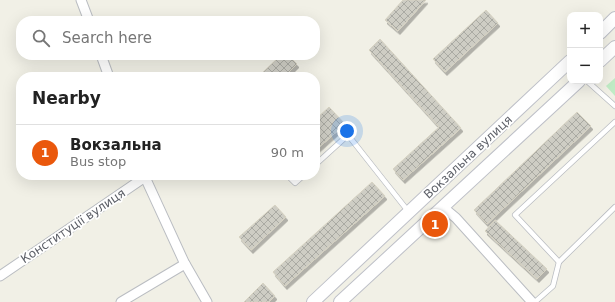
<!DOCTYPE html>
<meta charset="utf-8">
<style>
body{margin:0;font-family:"DejaVu Sans",sans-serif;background:#f6f6f6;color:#222}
.controls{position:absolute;right:12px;top:12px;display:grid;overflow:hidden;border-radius:8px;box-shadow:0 4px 16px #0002}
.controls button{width:36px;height:36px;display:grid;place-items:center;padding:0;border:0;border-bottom:1px solid #e0e0e0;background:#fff;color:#222;font:20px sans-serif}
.you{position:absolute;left:347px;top:131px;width:14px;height:14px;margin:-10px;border:3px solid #fff;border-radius:50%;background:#1a73e8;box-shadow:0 0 0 6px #1a73e833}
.badge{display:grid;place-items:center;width:26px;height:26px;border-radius:50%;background:#ea580c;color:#fff;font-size:13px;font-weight:700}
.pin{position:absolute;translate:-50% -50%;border:2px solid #fff;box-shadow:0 1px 4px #0006}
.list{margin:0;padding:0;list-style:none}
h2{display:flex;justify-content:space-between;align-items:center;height:52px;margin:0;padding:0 16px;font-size:17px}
h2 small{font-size:13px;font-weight:400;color:#767676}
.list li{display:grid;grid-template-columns:26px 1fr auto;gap:12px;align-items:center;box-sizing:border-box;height:56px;padding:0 16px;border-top:1px solid #e0e0e0}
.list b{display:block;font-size:15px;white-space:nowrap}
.list p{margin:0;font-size:13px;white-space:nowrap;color:#767676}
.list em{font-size:13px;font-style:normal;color:#767676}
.icon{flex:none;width:22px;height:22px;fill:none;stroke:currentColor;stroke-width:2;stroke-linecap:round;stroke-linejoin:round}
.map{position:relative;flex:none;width:615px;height:302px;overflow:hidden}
.search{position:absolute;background:#fff;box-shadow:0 4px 16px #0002;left:16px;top:16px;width:304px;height:44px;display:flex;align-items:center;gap:10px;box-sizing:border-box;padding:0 14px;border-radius:16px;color:#767676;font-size:15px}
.panel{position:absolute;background:#fff;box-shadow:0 4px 16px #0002;left:16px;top:72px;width:304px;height:108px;border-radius:16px}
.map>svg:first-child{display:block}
.green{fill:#c0ebc5}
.building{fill:url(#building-cross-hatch);stroke:#d7d3c3;filter:url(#shadow)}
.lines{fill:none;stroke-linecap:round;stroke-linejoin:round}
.lane-casing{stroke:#babdc2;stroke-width:6}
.street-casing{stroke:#babdc2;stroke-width:11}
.secondary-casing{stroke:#bec0c8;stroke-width:14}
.lane{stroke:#fff;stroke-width:4.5}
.street{stroke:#fff;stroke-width:9}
.secondary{stroke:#fff;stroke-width:12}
.labels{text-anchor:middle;stroke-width:3.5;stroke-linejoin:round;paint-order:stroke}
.street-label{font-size:12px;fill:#5d6068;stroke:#fff}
</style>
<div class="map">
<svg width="615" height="302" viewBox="0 0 615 302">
<defs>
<pattern id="building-cross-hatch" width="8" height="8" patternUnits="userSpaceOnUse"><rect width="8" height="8" fill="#cecdc4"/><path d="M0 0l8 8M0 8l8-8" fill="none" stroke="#aaaaa3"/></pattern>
<filter id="shadow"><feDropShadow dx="2" dy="3.5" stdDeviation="0" flood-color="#0004"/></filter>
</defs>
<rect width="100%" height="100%" fill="#f1f0e6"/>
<polygon class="green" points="615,78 615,96 606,86"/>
<g class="building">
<polygon points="403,0 426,0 398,31 385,20"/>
<polygon points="486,10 498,23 445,72 433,59"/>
<polygon points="380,39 461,128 403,180 393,169 439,127 369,50"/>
<polygon points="281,55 288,55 297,64 284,77 258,77"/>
<polygon points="329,107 345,124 315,151 315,120"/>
<polygon points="577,112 591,126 487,224 474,210"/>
<polygon points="372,182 385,196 285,286 273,272"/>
<polygon points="275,205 286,217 251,250 239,237"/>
<polygon points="495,220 547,269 537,279 485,231"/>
<polygon points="263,283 275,296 269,302 244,302"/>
</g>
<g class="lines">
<defs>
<g id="lane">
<polyline points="587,81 615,106"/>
<polyline points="315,165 348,135 408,211"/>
<polyline points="287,175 295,183 304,175"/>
<polyline points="559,262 515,215 615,122"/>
<polyline points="535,302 553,286 559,262 615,207"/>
</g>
<g id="street">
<polyline points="81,0 89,21"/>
<polyline points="101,55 109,77"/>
<polyline points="144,175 184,262 207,302"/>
<polyline points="444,208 456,218 532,302"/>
<polyline points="0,276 145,177"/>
<polyline points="121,302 185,264"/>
</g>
<g id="secondary">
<polyline points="600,33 615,18"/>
<polyline points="600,61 615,47"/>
<polyline points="313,302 570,61"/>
<polyline points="340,302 579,81"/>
</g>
</defs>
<use href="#lane" class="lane-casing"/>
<use href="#street" class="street-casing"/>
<use href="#secondary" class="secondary-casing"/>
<use href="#lane" class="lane"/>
<use href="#street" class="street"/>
<use href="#secondary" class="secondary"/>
</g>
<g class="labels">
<g class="street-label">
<text transform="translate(468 157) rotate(-43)" y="4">Вокзальна вулиця</text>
<text transform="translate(73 226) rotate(-34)" y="4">Конституції вулиця</text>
</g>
</g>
</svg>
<div class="controls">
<button>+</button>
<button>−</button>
</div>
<div class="you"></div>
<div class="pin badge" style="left:435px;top:224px">1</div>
<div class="search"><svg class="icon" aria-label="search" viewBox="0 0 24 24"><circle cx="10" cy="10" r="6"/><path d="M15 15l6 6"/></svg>Search here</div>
<section class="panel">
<h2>Nearby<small></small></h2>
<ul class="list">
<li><span class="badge">1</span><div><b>Вокзальна</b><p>Bus stop</p></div><em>90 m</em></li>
</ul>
</section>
</div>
